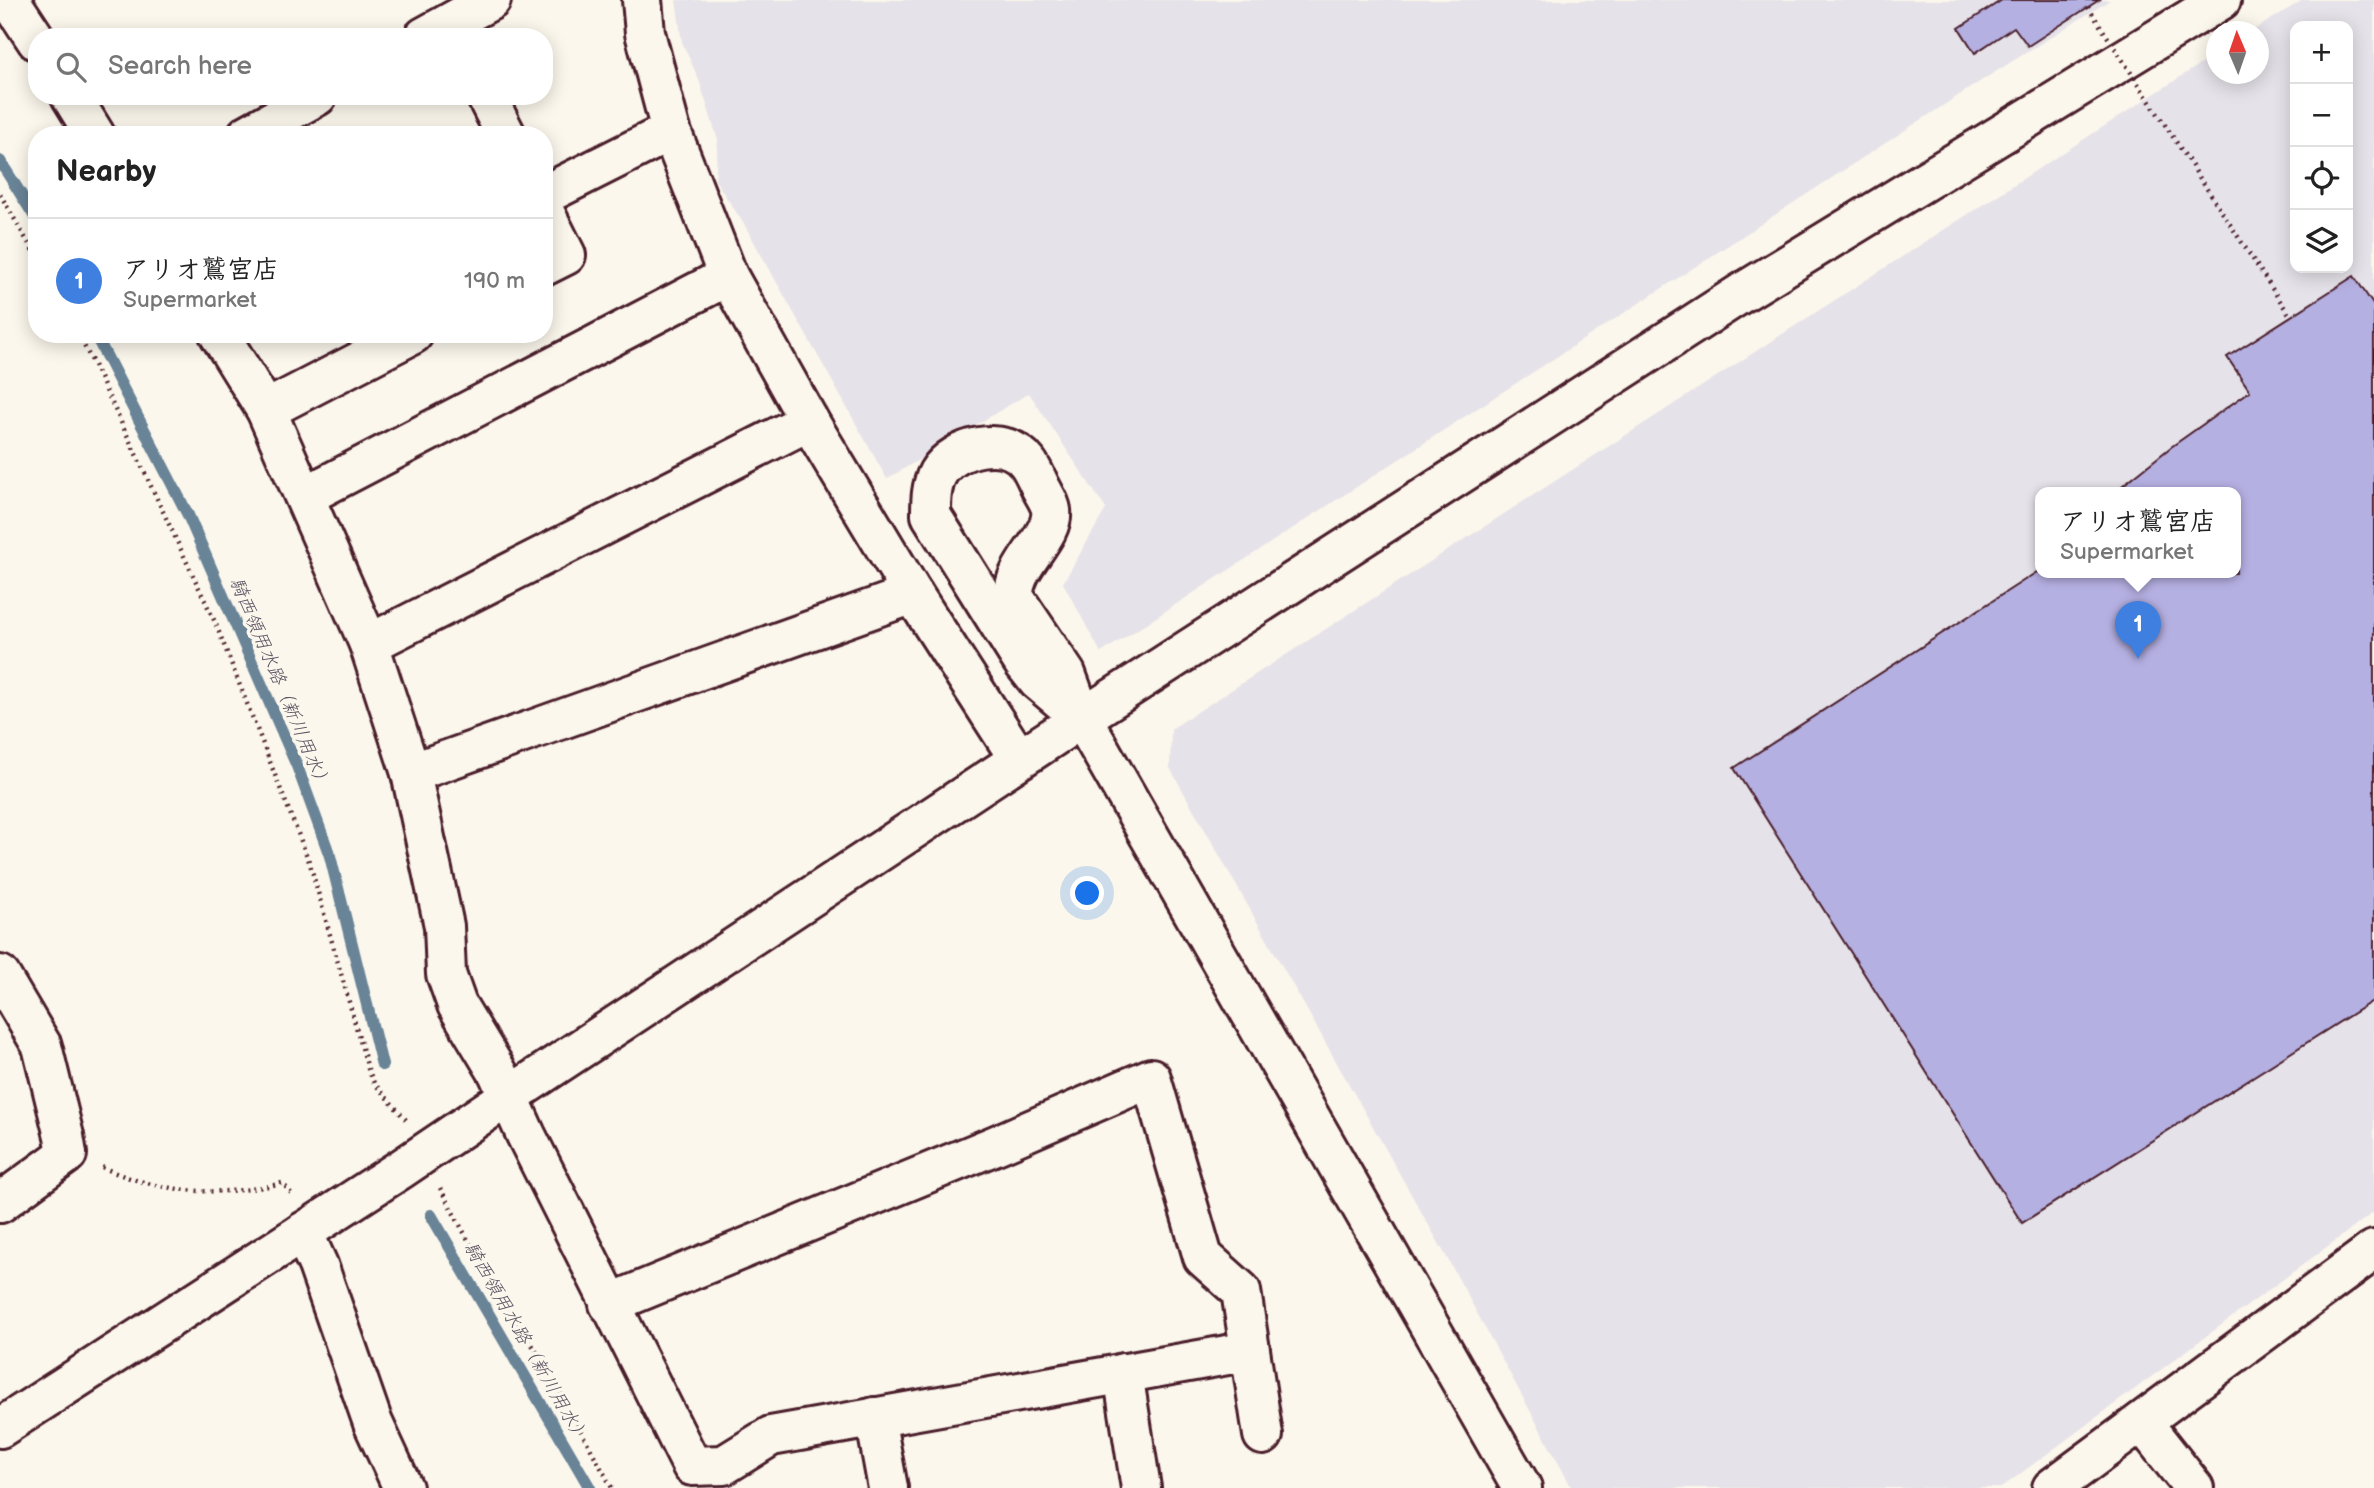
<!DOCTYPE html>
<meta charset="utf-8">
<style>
body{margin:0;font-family:"Balsamiq Sans","Klee One",sans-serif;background:#f2f2f2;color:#222}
.controls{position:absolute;right:21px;top:21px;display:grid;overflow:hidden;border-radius:14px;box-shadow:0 4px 18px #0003}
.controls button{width:63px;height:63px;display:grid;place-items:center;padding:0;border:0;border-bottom:2px solid #e0e0e0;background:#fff;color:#222;font:35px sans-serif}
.compass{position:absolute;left:2206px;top:21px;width:63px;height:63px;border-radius:50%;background:#fff;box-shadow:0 4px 18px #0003;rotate:358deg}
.you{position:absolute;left:1088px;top:894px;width:24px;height:24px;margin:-18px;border:5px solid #fff;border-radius:50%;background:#1a73e8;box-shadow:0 0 0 10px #1a73e833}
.badge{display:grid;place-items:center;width:46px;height:46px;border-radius:50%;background:#d93025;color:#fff;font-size:23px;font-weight:700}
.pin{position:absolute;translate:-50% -58px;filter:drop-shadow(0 2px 4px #0008)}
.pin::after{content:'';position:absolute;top:37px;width:24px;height:21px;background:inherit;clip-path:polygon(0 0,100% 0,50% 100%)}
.popup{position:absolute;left:2035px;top:487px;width:206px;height:91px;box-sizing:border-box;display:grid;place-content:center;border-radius:14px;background:#fff;filter:drop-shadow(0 2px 5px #0005);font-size:23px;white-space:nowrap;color:#767676}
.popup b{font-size:26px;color:#222}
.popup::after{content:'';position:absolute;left:50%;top:100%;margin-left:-14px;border:14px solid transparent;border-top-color:#fff}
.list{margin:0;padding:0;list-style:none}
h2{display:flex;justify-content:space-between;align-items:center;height:91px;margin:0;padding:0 28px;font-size:30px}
h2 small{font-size:23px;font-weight:400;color:#767676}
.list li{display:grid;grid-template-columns:46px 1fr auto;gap:21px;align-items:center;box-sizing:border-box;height:126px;padding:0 28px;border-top:2px solid #e0e0e0}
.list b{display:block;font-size:26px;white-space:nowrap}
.list p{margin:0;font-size:23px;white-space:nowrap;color:#767676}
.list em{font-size:23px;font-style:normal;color:#767676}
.icon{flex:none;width:38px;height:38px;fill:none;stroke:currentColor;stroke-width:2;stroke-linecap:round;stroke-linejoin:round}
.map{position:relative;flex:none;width:2374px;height:1488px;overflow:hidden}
.search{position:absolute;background:#fff;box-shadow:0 4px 18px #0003;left:28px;top:28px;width:525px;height:77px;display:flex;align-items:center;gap:18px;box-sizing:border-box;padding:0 24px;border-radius:28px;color:#767676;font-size:26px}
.panel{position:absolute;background:#fff;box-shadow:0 4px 18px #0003;left:28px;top:126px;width:525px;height:217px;border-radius:28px}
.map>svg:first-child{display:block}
.built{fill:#e6e2e9;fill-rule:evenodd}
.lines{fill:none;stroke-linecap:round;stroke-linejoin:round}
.stream{stroke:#698397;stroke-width:12}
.building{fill:#b5b0e2;stroke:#4a1f2b;stroke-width:2}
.minor-casing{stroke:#4a1f2b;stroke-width:44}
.tertiary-casing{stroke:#4a1f2b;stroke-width:44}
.path{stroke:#4a1f2b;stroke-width:4.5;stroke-dasharray:2 5;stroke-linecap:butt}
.minor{stroke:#fbf7ec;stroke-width:38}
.tertiary{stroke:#fbf7ec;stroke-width:38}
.path-bridge{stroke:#4a1f2b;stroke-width:4.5;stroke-dasharray:2 5;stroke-linecap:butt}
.labels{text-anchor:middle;stroke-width:7;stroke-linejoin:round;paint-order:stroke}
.water-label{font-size:19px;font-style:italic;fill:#5a5161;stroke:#fbf7ec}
</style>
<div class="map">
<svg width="2374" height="1488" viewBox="0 0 2374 1488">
<rect width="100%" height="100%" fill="#fbf7ec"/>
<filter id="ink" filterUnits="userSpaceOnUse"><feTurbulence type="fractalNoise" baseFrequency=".0143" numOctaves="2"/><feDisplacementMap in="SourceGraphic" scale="14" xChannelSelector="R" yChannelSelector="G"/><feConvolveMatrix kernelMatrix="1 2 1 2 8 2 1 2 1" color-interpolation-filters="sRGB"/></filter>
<g filter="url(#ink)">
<g class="built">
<polygon points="676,0 2110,0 1984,79 1101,653 1063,583 1106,509 1029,393 887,479 744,224 715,180 718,140 699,80 682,42"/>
<path d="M 2303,0 L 2374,0 L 2374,1212 L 2001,1488 L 1572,1488 L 1445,1254 L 1170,768 L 1171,729 L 2216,54 L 2216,74 L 2258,74 L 2258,32 L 2252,31 ZM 2295,26 L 2348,26 L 2348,268 L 2295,268 ZM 2040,493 L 2236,493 L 2236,573 L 2040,573 Z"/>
</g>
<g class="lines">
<g class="stream">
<polyline points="0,161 37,220"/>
<polyline points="95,334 188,515 297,766 330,856 382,1065"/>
<polyline points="431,1215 590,1488"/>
</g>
</g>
<g class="building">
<polygon points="2002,0 2099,0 2028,46 2014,27 1975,53 1959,28"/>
<polygon points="2354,276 2374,306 2374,1000 2022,1223 1734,768 2040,570 2040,573 2236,573 2236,493 2113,493 2171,447 2250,391 2227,357"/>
</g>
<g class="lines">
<defs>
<g id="minor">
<polyline points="10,0 37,41"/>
<polyline points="642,0 645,33 671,131 728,276 809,421 913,594 1019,759"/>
<polyline points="424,37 491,0"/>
<polyline points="71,96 95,135"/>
<polyline points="486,96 506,135"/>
<polyline points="247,135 317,96"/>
<polyline points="544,195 671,131"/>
<polyline points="544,211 566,255 544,266"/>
<polyline points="219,334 266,410 369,644 411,773 444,926 446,974 457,1005 498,1073 526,1135 692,1466 724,1465 771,1436 1250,1351"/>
<polyline points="266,410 413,334"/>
<polyline points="305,496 728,276"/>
<polyline points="369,644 809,421"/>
<polyline points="411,773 913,594"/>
<polyline points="0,975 42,1046 64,1136 67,1154 0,1203"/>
<polyline points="303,1232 318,1265 373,1423 403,1488"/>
<polyline points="609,1304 996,1145 1151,1078 1203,1257 1241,1291 1263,1435"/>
<polyline points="1123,1373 1141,1488"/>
<polyline points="875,1417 888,1488"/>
<polyline points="2142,1422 2194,1488"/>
<polyline points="2052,1488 2374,1250"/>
</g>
<g id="tertiary">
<path d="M 1082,718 L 1038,681 L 1023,662 L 931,515 C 931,501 931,486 938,473 C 954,446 1006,434 1027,462 C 1032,468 1036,478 1040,486 C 1043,493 1050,502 1051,510 C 1055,537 1012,565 1014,597 L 1066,674 L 1082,718 L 1522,1488"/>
<polyline points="0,1428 401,1169 509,1096 1082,718 1740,294 2221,0"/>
</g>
</defs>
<use href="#minor" class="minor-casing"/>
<use href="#tertiary" class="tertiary-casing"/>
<g class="path">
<polyline points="0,194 37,258"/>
<polyline points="78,334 94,365 215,622 310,864 368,1069 374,1083 407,1121"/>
<path d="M 102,1167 C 158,1193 222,1198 282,1183 L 291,1193"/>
<polyline points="440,1188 474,1251 546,1367 612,1488"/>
</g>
<use href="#minor" class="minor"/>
<use href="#tertiary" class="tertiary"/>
<polyline class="path-bridge" points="2088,7 2290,316"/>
</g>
</g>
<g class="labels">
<g class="water-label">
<text transform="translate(281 683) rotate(67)" y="7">騎西領用水路（新川用水）</text>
<text transform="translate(527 1342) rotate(60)" y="7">騎西領用水路（新川用水）</text>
</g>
</g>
</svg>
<div class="controls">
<button>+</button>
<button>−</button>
<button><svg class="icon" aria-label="locate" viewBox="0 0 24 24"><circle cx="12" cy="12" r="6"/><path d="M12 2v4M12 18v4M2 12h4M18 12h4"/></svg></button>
<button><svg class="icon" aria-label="layers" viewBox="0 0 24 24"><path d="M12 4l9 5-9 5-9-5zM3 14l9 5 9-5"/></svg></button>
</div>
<svg class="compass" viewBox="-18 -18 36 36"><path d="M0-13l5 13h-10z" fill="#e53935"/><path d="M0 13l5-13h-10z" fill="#767676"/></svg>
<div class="you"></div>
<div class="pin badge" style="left:2138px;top:659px;background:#3f7fe0">1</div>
<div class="popup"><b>アリオ鷲宮店</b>Supermarket</div>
<div class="search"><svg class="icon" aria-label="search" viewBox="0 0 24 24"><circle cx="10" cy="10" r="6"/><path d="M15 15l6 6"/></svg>Search here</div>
<section class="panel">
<h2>Nearby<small></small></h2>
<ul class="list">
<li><span class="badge" style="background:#3f7fe0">1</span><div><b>アリオ鷲宮店</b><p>Supermarket</p></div><em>190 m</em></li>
</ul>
</section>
</div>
